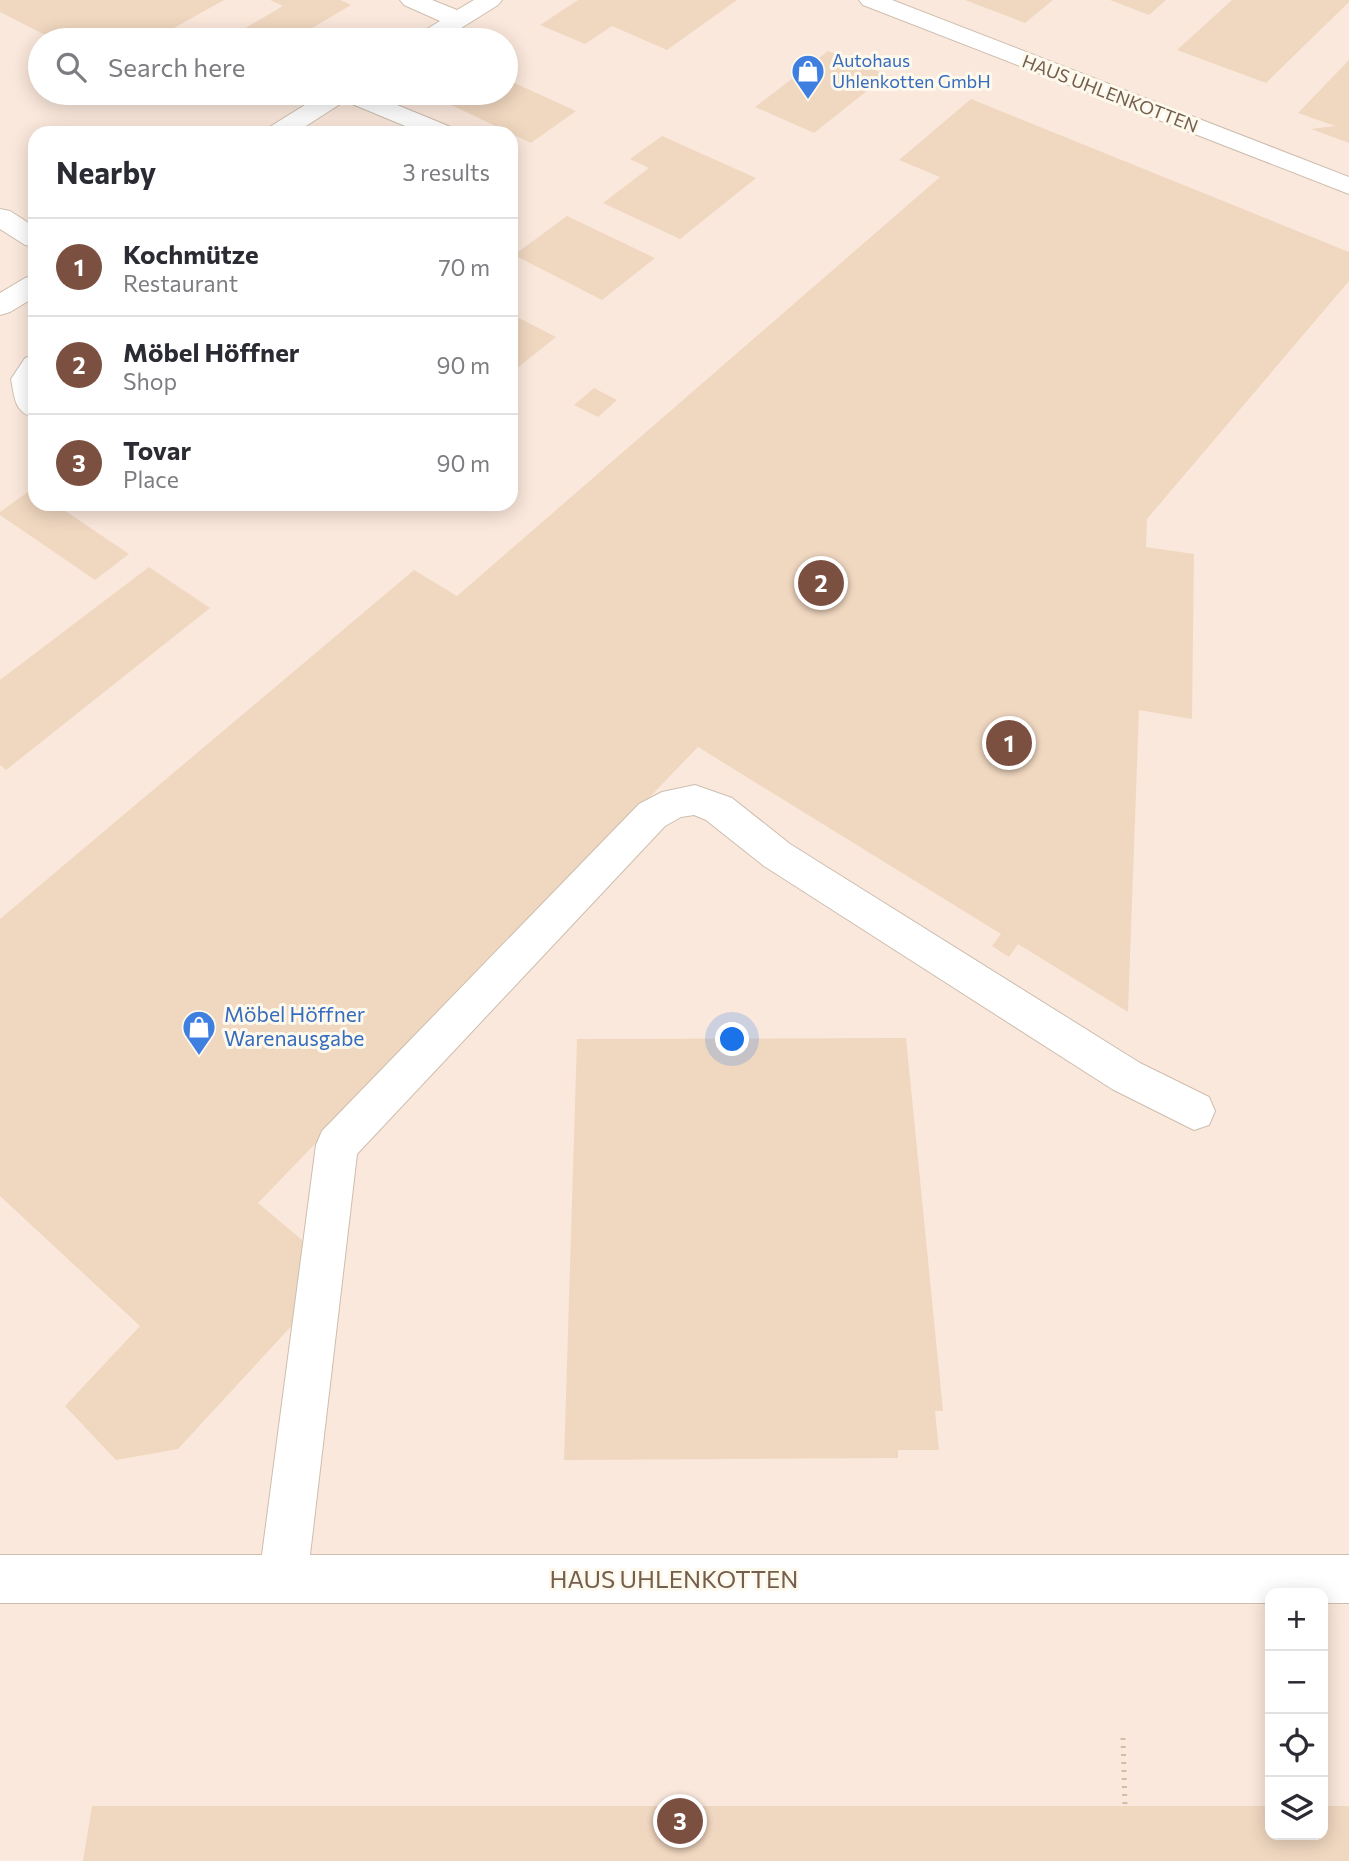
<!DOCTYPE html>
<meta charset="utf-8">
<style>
body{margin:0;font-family:Commissioner,sans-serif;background:#f7f7f7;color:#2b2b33}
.controls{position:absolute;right:21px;bottom:21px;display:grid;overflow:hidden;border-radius:14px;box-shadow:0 4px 18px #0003}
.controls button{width:63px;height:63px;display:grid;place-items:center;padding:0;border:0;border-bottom:2px solid #e1e1e2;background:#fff;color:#2b2b33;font:35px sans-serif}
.you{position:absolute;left:733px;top:1040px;width:24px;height:24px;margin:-18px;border:5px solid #fff;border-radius:50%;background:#1a73e8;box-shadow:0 0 0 10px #1a73e833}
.badge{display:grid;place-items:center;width:46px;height:46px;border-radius:50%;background:#7c5041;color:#fff;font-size:23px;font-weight:700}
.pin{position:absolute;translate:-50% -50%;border:4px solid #fff;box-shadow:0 2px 7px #0006}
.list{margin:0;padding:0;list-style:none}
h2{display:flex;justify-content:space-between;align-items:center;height:91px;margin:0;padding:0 28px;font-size:30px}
h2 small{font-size:23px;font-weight:400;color:#7c7c81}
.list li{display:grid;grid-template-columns:46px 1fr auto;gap:21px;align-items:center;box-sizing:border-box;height:98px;padding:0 28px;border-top:2px solid #e1e1e2}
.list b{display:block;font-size:26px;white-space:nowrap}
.list p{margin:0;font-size:23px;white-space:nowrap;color:#7c7c81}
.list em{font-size:23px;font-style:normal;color:#7c7c81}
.icon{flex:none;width:38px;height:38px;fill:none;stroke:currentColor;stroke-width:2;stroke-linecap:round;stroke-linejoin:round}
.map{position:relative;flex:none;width:1349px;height:1861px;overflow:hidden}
.search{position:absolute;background:#fff;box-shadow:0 4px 18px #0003;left:28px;top:28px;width:490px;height:77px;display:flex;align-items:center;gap:18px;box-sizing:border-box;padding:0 24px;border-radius:38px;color:#7c7c81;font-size:26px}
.panel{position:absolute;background:#fff;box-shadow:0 4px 18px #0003;left:28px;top:126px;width:490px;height:385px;border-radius:21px}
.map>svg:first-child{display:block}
.commercial{fill:#fbe8dc;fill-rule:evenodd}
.building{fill:#f0d7c0}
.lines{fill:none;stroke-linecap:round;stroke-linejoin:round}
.minor-casing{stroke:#cdbeae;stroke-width:2}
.path{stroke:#d5bba3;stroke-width:5;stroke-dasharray:2 6;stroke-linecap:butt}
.minor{fill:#fff;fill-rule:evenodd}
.labels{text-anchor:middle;stroke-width:6;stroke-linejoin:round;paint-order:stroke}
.far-shop-label{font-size:18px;fill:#366cbe;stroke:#fef9ed;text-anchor:start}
.far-street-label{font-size:18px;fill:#745e4d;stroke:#fef9ed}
.shop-label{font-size:21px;fill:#366cbe;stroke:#fef9ed;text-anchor:start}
.near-street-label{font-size:24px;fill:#745e4d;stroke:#fef9ed}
</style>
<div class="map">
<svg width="1349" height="1861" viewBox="0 0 1349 1861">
<rect width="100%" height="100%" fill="#fbf5e7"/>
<path class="commercial" d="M 0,0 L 1349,0 L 1349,1861 L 0,1861 ZM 40,40 L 506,40 L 506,93 L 40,93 ZM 35,133 L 511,133 L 511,504 L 35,504 ZM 1270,1593 L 1323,1593 L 1323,1835 L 1270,1835 Z"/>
<g class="building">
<polygon points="0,0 224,0 158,37 164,40 55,40 0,12"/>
<polygon points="270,0 340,0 351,5 292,40 225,40 283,6"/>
<polygon points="578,0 737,0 667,50 612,26 585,44 540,25"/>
<polygon points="965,0 1053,0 1025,23"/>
<polygon points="1110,0 1166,0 1149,15"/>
<polygon points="1232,0 1349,0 1349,2 1266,83 1177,50"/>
<polygon points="828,51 887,75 814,133 755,107"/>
<polygon points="1349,60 1349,143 1311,129 1335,126 1298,113"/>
<polygon points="506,79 576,111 531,143 426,93 506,93"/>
<polygon points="161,93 203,93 184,104"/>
<polygon points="971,99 1349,252 1349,281 1147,519 1146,547 1194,554 1192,719 1139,710 1128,1012 1018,944 1009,957 992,946 1001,934 698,747 258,1203 314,1250 309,1307 178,1449 116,1460 65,1406 140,1326 0,1196 0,919 414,570 457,596 940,177 899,160"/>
<polygon points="662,136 756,178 680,239 603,203 649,168 630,159"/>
<polygon points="567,216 655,258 602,300 514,255"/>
<polygon points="511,314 556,337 511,373"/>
<polygon points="594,388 617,400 598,417 574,405"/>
<polygon points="32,489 35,491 35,504 55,504 129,554 95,580 0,515 0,512"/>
<polygon points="149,567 210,608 6,770 0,765 0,680"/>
<polygon points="906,1038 943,1411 935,1411 939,1450 898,1450 898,1458 564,1460 577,1039"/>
<polygon points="92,1806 1270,1806 1270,1835 1323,1835 1323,1806 1349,1806 1349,1861 83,1861"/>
</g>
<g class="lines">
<defs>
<g id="minor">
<polygon points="400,0 432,0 457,10 474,0 502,0 498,5 442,40 414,40 417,35 440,21 404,5"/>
<polygon points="859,0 892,0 1349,177 1349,194 863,5"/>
<polygon points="324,93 368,93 453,128 457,133 422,133 345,101 295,133 264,133 268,128"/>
<polygon points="0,209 10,211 35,227 35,247 25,245 0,229"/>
<polygon points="35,275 35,297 10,312 0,315 0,293 25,278"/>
<path d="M 35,355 L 35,418 C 14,412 15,399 11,379 L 25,358 Z"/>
<polygon points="695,785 732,798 790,844 1140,1063 1209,1097 1215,1111 1209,1125 1194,1130 1112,1089 764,866 706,820 694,815 681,817 665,826 357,1154 310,1555 1349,1555 1349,1603 1323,1603 1323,1593 1270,1593 1270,1603 0,1603 0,1555 262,1555 316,1145 322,1131 639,804 662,792"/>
</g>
</defs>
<use href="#minor" class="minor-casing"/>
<polyline class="path" points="1123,1738 1125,1806"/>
<use href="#minor" class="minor"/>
</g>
<defs>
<symbol id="shop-pin" viewBox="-11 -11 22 30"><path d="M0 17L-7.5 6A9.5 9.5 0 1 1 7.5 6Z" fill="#3f7fe0" stroke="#fef9ed"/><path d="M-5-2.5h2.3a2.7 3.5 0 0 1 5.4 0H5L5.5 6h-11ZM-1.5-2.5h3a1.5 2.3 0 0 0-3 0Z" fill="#fff"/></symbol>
</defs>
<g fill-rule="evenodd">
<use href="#shop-pin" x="789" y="52" width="38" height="52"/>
<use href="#shop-pin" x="180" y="1008" width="38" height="52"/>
</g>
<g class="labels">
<g class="far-shop-label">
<text x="832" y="67">Autohaus<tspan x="832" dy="21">Uhlenkotten GmbH</tspan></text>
</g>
<g class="far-street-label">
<text transform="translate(1110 94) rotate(21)" y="6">HAUS UHLENKOTTEN</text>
</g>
<g class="shop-label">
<text x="224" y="1022">Möbel Höffner<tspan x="224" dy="24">Warenausgabe</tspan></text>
</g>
<g class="near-street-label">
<text x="674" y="1588">HAUS UHLENKOTTEN</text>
</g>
</g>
</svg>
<div class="controls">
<button>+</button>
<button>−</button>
<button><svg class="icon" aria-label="locate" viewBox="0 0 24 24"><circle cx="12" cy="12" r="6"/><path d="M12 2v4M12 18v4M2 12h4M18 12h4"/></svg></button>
<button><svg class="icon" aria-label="layers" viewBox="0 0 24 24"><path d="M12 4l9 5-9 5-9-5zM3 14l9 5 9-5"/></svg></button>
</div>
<div class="you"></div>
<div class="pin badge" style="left:1009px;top:743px">1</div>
<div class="pin badge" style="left:821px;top:583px">2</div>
<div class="pin badge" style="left:680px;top:1821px">3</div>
<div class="search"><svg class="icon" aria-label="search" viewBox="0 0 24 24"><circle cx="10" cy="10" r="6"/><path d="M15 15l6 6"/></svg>Search here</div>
<section class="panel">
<h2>Nearby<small>3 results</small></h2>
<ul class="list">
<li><span class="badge">1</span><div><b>Kochmütze</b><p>Restaurant</p></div><em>70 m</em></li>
<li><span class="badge">2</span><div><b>Möbel Höffner</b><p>Shop</p></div><em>90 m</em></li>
<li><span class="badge">3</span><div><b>Tovar</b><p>Place</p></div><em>90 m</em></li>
</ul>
</section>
</div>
